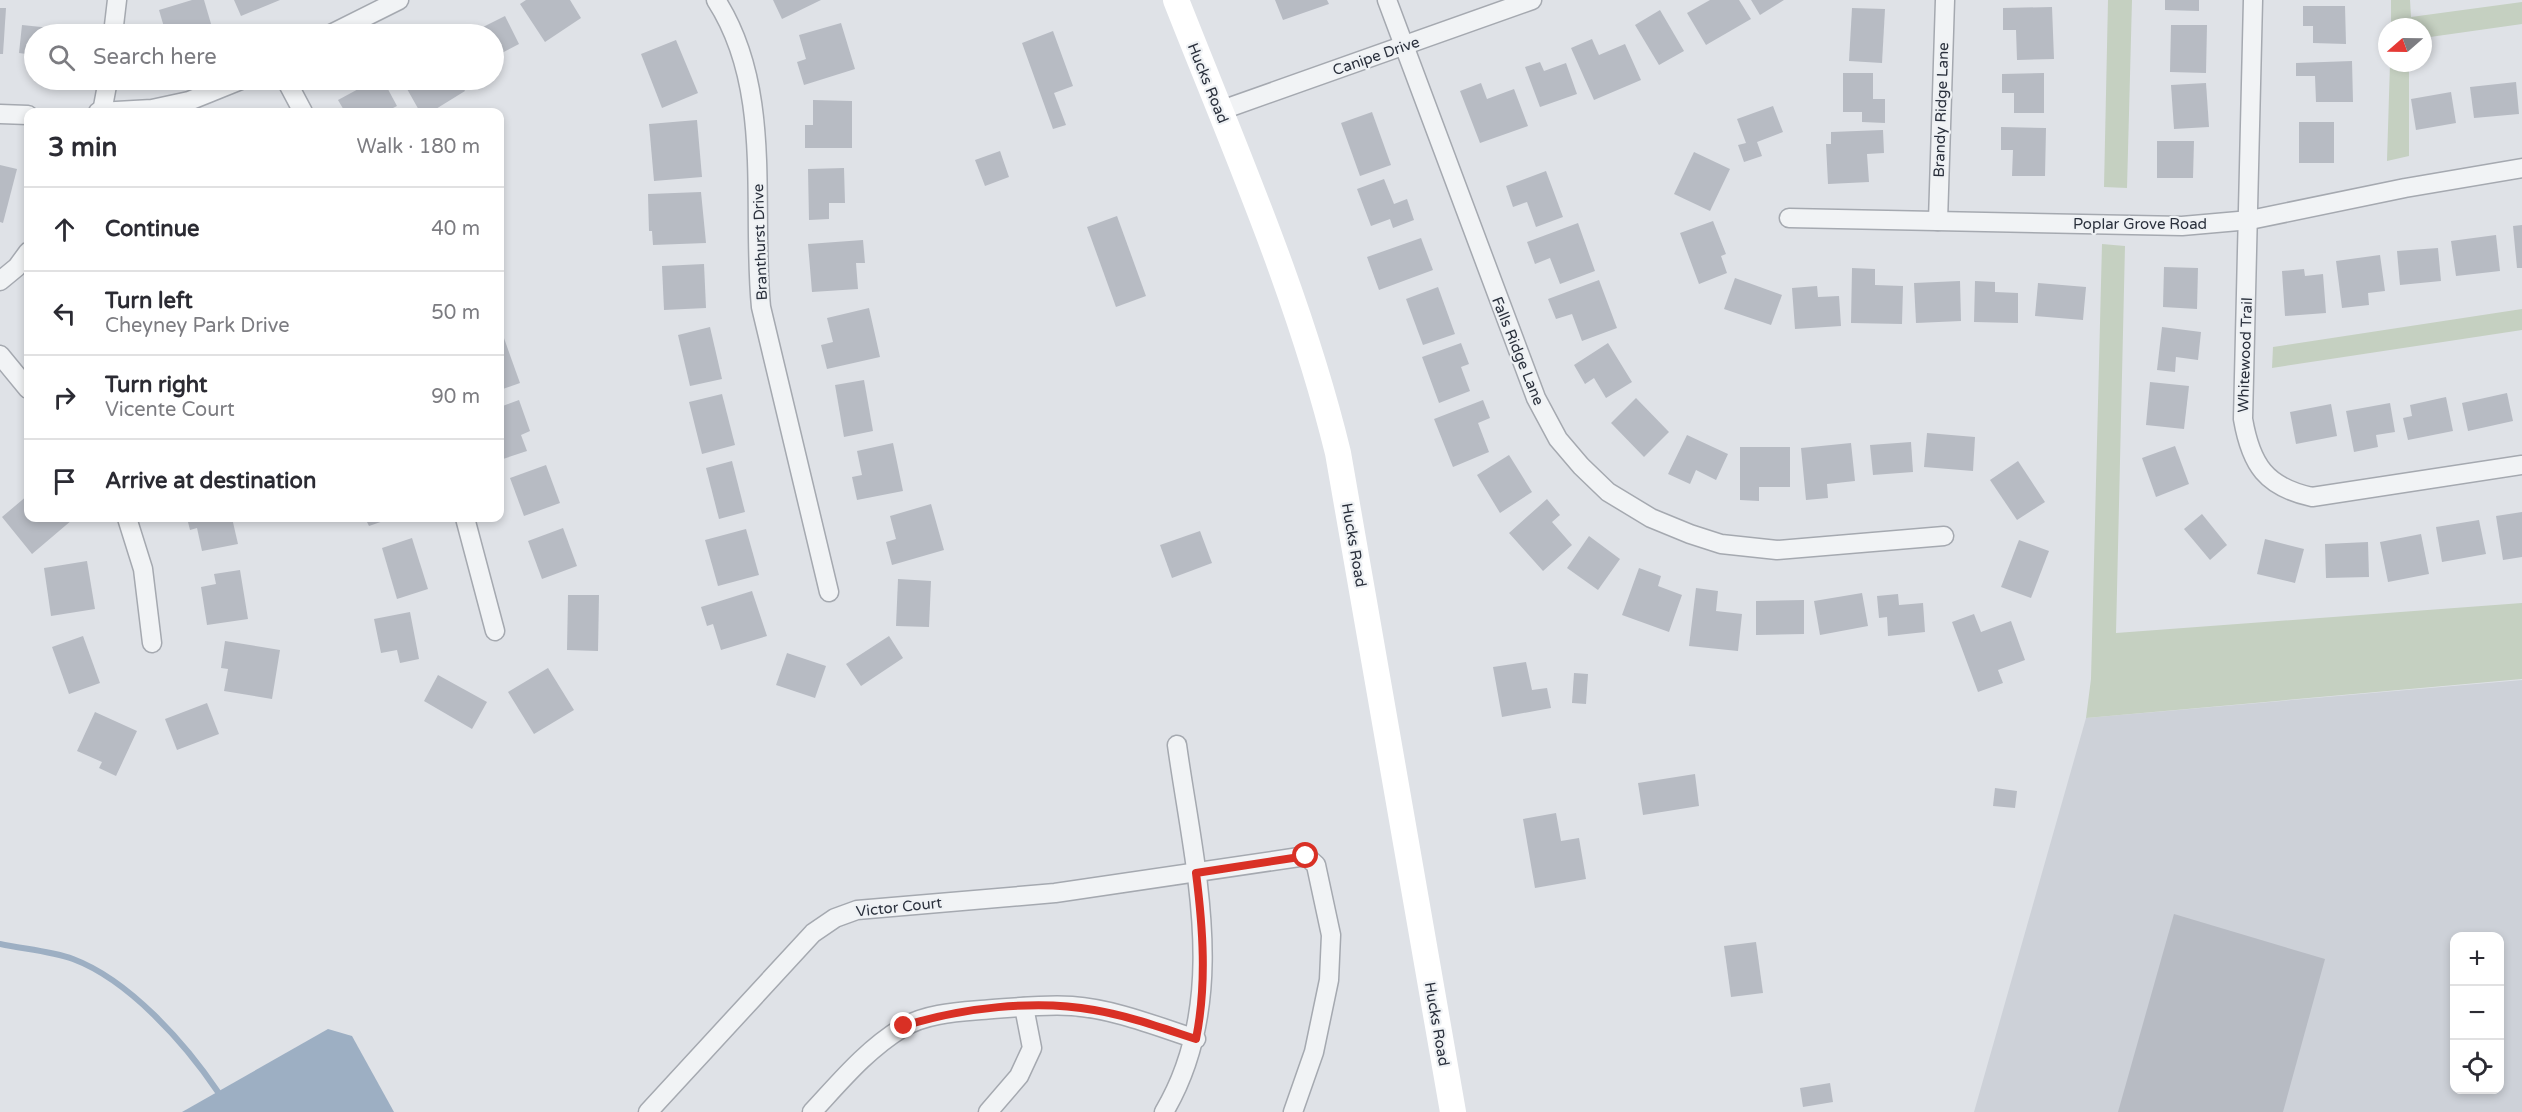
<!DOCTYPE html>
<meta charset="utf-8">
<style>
body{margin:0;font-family:"Varela Round",sans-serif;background:#f2f2f3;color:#2b2b33}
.controls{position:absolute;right:18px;bottom:18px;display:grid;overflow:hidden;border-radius:12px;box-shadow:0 3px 9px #0003}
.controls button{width:54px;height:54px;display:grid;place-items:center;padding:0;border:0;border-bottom:2px solid #e1e1e2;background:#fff;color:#2b2b33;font:30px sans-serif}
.compass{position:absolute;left:2378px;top:18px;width:54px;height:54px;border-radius:50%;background:#fff;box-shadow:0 3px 9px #0003;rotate:250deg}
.stop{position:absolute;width:18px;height:18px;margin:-14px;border:4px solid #d93025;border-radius:50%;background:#fff}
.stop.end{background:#d93025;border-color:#fff;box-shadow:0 2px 6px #0008}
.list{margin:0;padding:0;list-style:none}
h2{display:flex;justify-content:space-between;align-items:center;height:78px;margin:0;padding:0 24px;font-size:26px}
h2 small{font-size:20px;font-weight:400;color:#7c7c81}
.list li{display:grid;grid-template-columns:39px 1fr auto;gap:18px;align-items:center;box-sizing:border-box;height:84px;padding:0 24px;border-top:2px solid #e1e1e2}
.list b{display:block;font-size:22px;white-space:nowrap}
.list p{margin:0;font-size:20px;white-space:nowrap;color:#7c7c81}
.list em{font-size:20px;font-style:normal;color:#7c7c81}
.icon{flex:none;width:33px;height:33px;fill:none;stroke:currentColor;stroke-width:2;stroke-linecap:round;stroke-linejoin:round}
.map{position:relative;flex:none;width:2522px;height:1112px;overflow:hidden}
.search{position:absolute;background:#fff;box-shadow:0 3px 9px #0003;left:24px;top:24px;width:480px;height:66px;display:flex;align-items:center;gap:15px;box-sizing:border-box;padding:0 21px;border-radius:33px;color:#7c7c81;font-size:22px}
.panel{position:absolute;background:#fff;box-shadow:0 3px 9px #0003;left:24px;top:108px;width:480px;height:414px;border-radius:12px}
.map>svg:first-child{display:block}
.built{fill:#cdd1d8;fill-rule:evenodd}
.green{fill:#c5d0c1}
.water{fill:#9dafc3}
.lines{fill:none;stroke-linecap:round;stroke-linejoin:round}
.stream{stroke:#9dafc3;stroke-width:6}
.building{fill:#b7bbc3}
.street-casing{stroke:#a5a9b0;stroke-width:21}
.street{stroke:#f1f3f5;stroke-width:18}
.secondary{stroke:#fff;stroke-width:26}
.route{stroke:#d93025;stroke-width:8}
.labels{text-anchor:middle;stroke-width:4.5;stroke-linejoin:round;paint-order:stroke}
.street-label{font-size:15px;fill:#2a303c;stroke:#eef1f4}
</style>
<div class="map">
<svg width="2522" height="1112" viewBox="0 0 2522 1112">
<rect width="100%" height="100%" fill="#dfe2e7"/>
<path class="built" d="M 2522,680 L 2522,1112 L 1974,1112 L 2086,718 ZM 2454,936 L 2500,936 L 2500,1090 L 2454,1090 Z"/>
<g class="green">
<polygon points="2108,0 2132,0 2127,188 2104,187"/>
<polygon points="2391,0 2410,0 2411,17 2522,2 2522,24 2423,38 2423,27 2391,27"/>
<polygon points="2390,63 2409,63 2409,156 2387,161"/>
<polygon points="2102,244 2125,246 2116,633 2522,603 2522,679 2086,718 2091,679"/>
<polygon points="2522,309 2522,330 2272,368 2273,347"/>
</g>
<polygon class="water" points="328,1029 352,1036 394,1112 182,1112"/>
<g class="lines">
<path class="stream" d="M 0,944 C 23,949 51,951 73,959 C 129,980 185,1043 218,1092"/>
</g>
<g class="building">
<polygon points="192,0 204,0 214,34 166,34 159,10"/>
<polygon points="234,0 280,0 241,16"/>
<polygon points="526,0 570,0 581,18 545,42 520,4"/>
<polygon points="773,0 821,0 782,19"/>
<polygon points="1275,0 1327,0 1329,4 1283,20"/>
<polygon points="1710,0 1739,0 1751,19 1706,45 1687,13"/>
<polygon points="1751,0 1784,0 1760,15"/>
<polygon points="2165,0 2199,0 2199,11 2165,10"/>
<polygon points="2303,6 2345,6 2346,44 2313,43 2313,26 2303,26"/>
<polygon points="2052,7 2054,59 2017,60 2016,30 2003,30 2003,8"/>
<polygon points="0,8 6,8 3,54 0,54"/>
<polygon points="1852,8 1885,9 1882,63 1849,61"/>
<polygon points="1660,10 1684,51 1659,65 1635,25"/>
<polygon points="505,16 519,44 494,57 494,34 469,34"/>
<polygon points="841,23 855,69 804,85 797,62 806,59 799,35"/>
<polygon points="22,25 70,30 70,34 34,34 34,55 19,53"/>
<polygon points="2171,25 2207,25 2206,73 2170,72"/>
<polygon points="1053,31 1073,86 1054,93 1066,125 1053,129 1022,43"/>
<polygon points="1592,39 1599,55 1625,44 1641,80 1594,100 1571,48"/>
<polygon points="676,40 698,93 662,108 641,54"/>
<polygon points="2352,61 2353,102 2316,102 2315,76 2296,76 2296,63"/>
<polygon points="1540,62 1544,71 1566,63 1577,94 1540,107 1525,67"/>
<polygon points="1843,73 1873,73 1873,99 1885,99 1885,123 1862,122 1862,112 1843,112"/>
<polygon points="2044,73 2044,113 2014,113 2014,93 2002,93 2002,74"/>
<polygon points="375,80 383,80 397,106 385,112 345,112 338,100"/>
<polygon points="402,80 459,80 465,91 431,112 420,112"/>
<polygon points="2516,82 2519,114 2474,118 2470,87"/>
<polygon points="1481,83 1487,99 1514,89 1528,126 1480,143 1460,91"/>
<polygon points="2206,83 2209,127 2174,129 2171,85"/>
<polygon points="2451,92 2456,123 2416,130 2411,99"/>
<polygon points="813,100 852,101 852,148 805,148 805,125 813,125"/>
<polygon points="1773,106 1783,132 1757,142 1762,156 1744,162 1738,145 1746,143 1737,119"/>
<polygon points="1372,112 1391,165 1360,176 1341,123"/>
<polygon points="697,120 702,177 654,181 649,124"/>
<rect x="2299" y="122" width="35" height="41"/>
<polygon points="2001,127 2046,128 2045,176 2012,176 2013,150 2001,150"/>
<polygon points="1883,130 1884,153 1867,154 1869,182 1828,184 1826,144 1831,144 1831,132"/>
<polygon points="2157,141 2194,141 2193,178 2157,178"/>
<polygon points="1000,151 1009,177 985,186 975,160"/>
<polygon points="1694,152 1730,169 1710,211 1674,194"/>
<polygon points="0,165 17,169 3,223 0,222"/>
<polygon points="844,168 845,203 829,203 829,219 809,220 808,169"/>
<polygon points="1546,171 1563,217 1536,227 1527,202 1513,207 1506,186"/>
<polygon points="1384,179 1394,204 1407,199 1414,220 1393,228 1390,219 1371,226 1357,189"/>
<polygon points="701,192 706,243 653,245 652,231 649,231 648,194"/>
<polygon points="1117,216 1146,296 1116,307 1087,227"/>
<polygon points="1713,221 1726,254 1721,256 1727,273 1699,284 1680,233"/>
<polygon points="1578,223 1595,271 1560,284 1550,258 1535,264 1527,242"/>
<polygon points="2522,225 2522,268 2517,268 2513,226"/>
<polygon points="2496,235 2500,271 2456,276 2451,241"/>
<polygon points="1421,238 1433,270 1379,290 1367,257"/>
<polygon points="863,240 865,263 856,263 858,289 812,292 808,244"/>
<polygon points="2438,248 2441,281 2400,285 2397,251"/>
<polygon points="2380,255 2385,291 2368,293 2369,305 2342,308 2336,261"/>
<polygon points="704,264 706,308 664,310 662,266"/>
<polygon points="2164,267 2198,268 2197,309 2163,307"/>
<polygon points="1852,268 1875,269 1875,285 1903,286 1902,324 1851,323"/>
<polygon points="2304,269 2305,276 2323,274 2326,313 2285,316 2282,271"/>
<polygon points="1735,278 1782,295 1771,325 1724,309"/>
<polygon points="1599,280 1617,328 1582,341 1572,314 1556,319 1548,299"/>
<polygon points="1960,281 1961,321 1916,323 1914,283"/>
<polygon points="1975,281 1995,282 1995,292 2018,293 2018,323 1974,322"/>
<polygon points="2038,283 2086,287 2083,320 2035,316"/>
<polygon points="1817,286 1818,297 1839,296 1841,326 1795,329 1792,288"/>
<polygon points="1438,287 1455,334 1423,345 1406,299"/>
<polygon points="869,308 880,357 827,369 821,345 833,342 827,318"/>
<polygon points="500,327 520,383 500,390"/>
<polygon points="710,327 722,379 690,386 678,335"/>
<polygon points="2162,327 2201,332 2198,360 2176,357 2175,372 2157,370"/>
<polygon points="1461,343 1469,364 1461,367 1470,391 1439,403 1422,357"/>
<polygon points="1608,343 1632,382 1606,398 1594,378 1585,384 1574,365"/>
<polygon points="864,380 873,431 844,437 835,385"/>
<polygon points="2150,382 2189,386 2184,429 2146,425"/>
<polygon points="2507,393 2513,421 2468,431 2462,403"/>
<polygon points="722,394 735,445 702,454 689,402"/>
<polygon points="2446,397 2453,431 2408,440 2403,418 2412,416 2410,405"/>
<polygon points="1636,398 1669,432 1644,457 1611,423"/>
<polygon points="519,400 530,431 521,435 527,451 503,459 500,450 500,407"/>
<polygon points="1483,400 1490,418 1478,423 1489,452 1453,467 1434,419"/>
<polygon points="2390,403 2395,432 2376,435 2378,447 2354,452 2346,411"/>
<polygon points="2331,404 2337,436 2296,444 2290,412"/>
<polygon points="1927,433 1975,437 1973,471 1924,467"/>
<polygon points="1687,435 1728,454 1716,480 1696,470 1690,484 1668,474"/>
<polygon points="1911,442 1913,472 1873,475 1870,445"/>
<polygon points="893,443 903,491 857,500 852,477 862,475 857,451"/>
<polygon points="1851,443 1855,481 1827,484 1828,498 1806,500 1801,448"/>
<polygon points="2175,446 2189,484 2156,497 2142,458"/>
<polygon points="1740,447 1790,447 1790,487 1759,487 1759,501 1740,500"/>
<polygon points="1509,455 1532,492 1500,513 1477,475"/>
<polygon points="732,461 745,512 719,519 706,468"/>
<polygon points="2018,461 2045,502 2017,520 1990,480"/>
<polygon points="546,465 560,503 524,516 510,478"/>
<polygon points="28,495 28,518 70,518 72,520 32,554 2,517"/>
<polygon points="1547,499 1560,515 1552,522 1572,545 1543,571 1509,533"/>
<polygon points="931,504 944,550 892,565 886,542 896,539 890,516"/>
<polygon points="2522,512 2522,557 2503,560 2496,516"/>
<polygon points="2202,514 2227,545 2210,560 2184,529"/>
<polygon points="187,518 232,518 238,544 202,551 197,528 190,530"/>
<polygon points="365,518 392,518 369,526"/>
<polygon points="2479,520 2486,554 2442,562 2436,527"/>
<polygon points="563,528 577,566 542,579 528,541"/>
<polygon points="746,529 759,575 718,586 705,540"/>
<polygon points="1200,531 1212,563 1172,578 1160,545"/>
<polygon points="2421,534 2429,574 2388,582 2380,542"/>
<polygon points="1589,536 1620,559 1598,590 1567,568"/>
<polygon points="412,538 428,589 397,599 382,548"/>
<polygon points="2265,539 2304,549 2295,583 2257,574"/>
<polygon points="2019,540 2049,551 2031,598 2001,587"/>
<polygon points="2368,542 2369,577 2326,578 2325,544"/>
<polygon points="87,561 95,609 51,616 44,568"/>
<polygon points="1639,568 1661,576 1658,586 1682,595 1669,632 1622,615"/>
<polygon points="240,570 248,619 207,625 201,587 216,584 214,574"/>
<polygon points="898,579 931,581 929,627 896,626"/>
<polygon points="1696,588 1718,591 1716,611 1742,614 1738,651 1689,646"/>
<polygon points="752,591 767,636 721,650 713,624 707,626 701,607"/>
<polygon points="1862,593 1868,626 1820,635 1814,601"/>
<polygon points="1898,594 1899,605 1923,603 1925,632 1888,636 1887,617 1879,618 1877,596"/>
<polygon points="568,595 599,595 598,651 567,650"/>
<polygon points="1804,600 1804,634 1756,635 1756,601"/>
<polygon points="410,612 419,659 400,663 397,650 381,653 374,619"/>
<polygon points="1974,614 1981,632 2011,621 2025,660 1998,670 2003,683 1978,692 1952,622"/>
<polygon points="83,636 100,683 69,694 52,647"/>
<polygon points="889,636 903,658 861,686 846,664"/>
<polygon points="225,641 280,650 272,699 224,691 228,669 221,668"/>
<polygon points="787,653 826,666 815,698 776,685"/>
<polygon points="1526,662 1532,690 1547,688 1551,708 1502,717 1493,667"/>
<polygon points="548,668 574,710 534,734 508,692"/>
<polygon points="1574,673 1588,674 1586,704 1572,703"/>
<polygon points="438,675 487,702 472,729 424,701"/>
<polygon points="207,703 219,734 177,750 165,719"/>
<polygon points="95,712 137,731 116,776 99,768 102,762 77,751"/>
<polygon points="1695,774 1699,806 1643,815 1638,783"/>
<polygon points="1995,788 2017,791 2015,808 1993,806"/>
<polygon points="1556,813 1561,841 1579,838 1586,879 1535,888 1523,819"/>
<polygon points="2174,914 2325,959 2283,1112 2118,1112"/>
<polygon points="1756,942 1763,993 1731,997 1724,946"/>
<polygon points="1830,1083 1833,1102 1803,1107 1800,1088"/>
</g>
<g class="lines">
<defs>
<g id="street">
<path d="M 716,0 C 774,90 751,206 761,307 L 829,592"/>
<polyline points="1387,0 1536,398 1558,439 1581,466 1608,492 1651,518 1690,534 1721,544 1777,550 1944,536"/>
<path d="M 2253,0 L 2243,419 C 2251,465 2266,487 2312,497 L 2522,465"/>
<polyline points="113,34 117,0"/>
<polyline points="331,34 399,0"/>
<polyline points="286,80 303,112"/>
<polyline points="1219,111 1532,0"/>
<polyline points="98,112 152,109 189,101 241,80"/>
<polyline points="102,112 108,80"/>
<polyline points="0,114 28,115"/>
<polyline points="1789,218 2182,226 2250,220 2405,188 2522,168"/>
<polyline points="1938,221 1945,0"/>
<polyline points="0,281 17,267 28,252"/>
<polyline points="0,355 28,389"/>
<polyline points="127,518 143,569 152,643"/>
<polyline points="465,518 495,631"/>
<polyline points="648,1112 813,933 835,918 857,910 1055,893 1306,856 1316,865 1331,935 1329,980 1314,1052 1293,1112"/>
<path d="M 812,1112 C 840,1082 866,1050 902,1028 C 924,1014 956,1012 981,1010 C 1011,1008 1042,1004 1072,1006 C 1114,1009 1156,1026 1196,1039"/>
<polyline points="988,1112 1019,1076 1032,1048 1024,1007"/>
<path d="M 1164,1112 C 1231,999 1194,867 1177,745"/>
</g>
</defs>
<use href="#street" class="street-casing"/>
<use href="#street" class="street"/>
<path class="secondary" d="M 1176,0 C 1235,150 1300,297 1338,453 L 1453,1112"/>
</g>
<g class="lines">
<path class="route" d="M 904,1026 C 960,1008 1036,999 1094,1010 C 1129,1016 1162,1028 1196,1039 C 1207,984 1203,928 1196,873 L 1306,856"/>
</g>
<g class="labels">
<g class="street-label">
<text transform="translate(1376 56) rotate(-19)" y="5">Canipe Drive</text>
<text transform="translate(1208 83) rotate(68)" y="5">Hucks Road</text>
<text transform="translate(1941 110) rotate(-88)" y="5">Brandy Ridge Lane</text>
<text x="2140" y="229">Poplar Grove Road</text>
<text transform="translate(760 242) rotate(-92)" y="5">Branthurst Drive</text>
<text transform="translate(1518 351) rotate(68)" y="5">Falls Ridge Lane</text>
<text transform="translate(2245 355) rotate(-88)" y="5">Whitewood Trail</text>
<text transform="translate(1354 545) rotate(80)" y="5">Hucks Road</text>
<text transform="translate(899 907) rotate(-6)" y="5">Victor Court</text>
<text transform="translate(1437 1024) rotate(80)" y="5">Hucks Road</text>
</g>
</g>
</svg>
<div class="controls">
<button>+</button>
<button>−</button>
<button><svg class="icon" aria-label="locate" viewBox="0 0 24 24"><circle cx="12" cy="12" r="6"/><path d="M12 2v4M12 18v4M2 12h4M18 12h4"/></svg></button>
</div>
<svg class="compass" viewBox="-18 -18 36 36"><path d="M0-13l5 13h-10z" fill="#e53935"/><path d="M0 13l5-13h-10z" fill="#7c7c81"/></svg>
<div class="stop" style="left:1306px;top:856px"></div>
<div class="stop end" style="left:904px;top:1026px"></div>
<div class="search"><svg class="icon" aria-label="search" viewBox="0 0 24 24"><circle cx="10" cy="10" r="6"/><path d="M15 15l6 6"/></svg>Search here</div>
<section class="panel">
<h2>3 min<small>Walk · 180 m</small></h2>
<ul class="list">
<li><svg class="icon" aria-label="ahead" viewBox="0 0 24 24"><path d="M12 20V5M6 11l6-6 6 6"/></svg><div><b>Continue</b></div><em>40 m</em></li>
<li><svg class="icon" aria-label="left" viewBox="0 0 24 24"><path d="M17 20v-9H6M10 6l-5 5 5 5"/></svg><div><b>Turn left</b><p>Cheyney Park Drive</p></div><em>50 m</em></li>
<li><svg class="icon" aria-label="right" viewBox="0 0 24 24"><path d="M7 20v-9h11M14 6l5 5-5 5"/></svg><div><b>Turn right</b><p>Vicente Court</p></div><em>90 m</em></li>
<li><svg class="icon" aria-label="arrive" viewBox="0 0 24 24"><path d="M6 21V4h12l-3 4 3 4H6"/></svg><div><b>Arrive at destination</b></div></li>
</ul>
</section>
</div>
